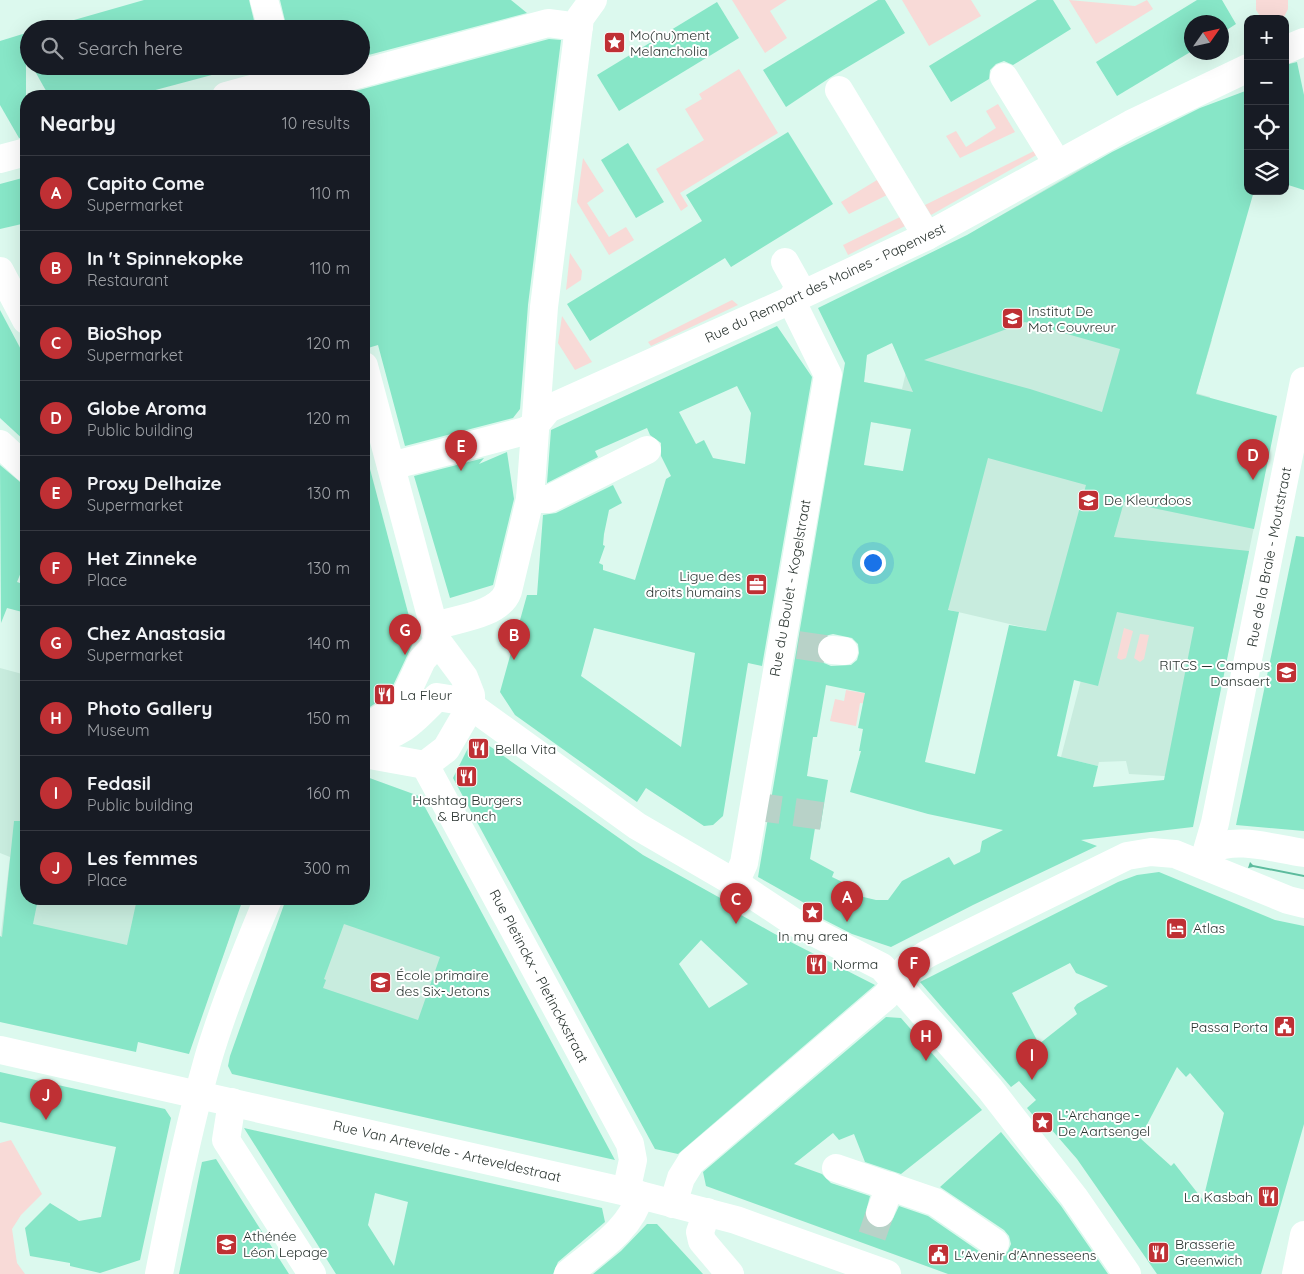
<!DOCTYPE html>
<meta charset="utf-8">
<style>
body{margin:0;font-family:Quicksand,sans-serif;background:#242831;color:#f1f3f6}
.controls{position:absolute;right:15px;top:15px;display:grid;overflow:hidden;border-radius:10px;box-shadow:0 5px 20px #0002}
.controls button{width:45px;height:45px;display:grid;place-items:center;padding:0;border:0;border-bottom:1px solid #363941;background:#171b24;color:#f1f3f6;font:25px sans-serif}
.compass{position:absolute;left:1184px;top:15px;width:45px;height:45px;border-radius:50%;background:#171b24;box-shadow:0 5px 20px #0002;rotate:56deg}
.you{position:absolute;left:872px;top:562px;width:18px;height:18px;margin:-12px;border:4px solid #fff;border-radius:50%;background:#1a73e8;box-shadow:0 0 0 8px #1a73e833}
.badge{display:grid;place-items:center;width:32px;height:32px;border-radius:50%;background:#bf3034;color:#fff;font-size:16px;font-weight:700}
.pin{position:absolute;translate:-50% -41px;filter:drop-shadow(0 1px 2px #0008)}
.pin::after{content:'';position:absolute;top:26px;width:18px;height:15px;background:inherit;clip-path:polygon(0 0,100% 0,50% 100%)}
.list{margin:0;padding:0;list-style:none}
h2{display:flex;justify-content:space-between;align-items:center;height:65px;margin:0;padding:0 20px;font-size:21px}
h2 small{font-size:16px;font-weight:400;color:#9ea1a6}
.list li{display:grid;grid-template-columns:32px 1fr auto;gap:15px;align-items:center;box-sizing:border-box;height:75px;padding:0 20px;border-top:1px solid #363941}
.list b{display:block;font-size:19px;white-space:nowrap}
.list p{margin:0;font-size:16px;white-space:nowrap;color:#9ea1a6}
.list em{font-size:16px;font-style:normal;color:#9ea1a6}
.icon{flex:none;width:28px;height:28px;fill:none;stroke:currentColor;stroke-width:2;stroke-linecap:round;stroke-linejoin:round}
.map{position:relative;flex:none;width:1304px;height:1274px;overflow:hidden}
.search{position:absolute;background:#171b24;box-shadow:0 5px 20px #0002;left:20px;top:20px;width:350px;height:55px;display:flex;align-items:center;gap:12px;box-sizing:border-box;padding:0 18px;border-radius:28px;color:#9ea1a6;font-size:19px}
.panel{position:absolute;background:#171b24;box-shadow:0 5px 20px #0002;left:20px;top:90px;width:350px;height:815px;border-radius:20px}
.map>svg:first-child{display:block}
.built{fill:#c8ecde}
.green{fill:#f8dad7}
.water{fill:#5cbb9d}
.building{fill:#87e6c7;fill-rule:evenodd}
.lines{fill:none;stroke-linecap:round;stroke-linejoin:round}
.minor-tunnel{stroke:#b8d2c8;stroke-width:28;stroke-dasharray:28 14;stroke-linecap:butt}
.minor{stroke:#fff;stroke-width:28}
.labels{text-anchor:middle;stroke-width:4;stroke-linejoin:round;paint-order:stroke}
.poi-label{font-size:14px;fill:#2a3430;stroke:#fff;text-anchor:start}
.street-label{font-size:14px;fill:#2a3430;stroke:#fff}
</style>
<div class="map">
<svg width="1304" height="1274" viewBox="0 0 1304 1274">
<rect width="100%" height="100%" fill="#dcf9ee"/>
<g class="built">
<polygon points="1090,163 1124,235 1024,285 1212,340 1196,393 1210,397 1198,440 1261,493 1201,784 1164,776 1129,774 1126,761 1099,762 1098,766 1061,757 1093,634 1051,632 1018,626 894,597 930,433 871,422 845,363 866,363 864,382 902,389 906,372 911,366 901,364 891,340 976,230"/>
<polygon points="0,668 26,675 26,899 173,899 169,910 231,933 222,959 147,975 0,942 10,857 0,853"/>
<polygon points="364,895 433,919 458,1034 299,1016 292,964 266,955 274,931 310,941 324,899 364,899"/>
</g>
<g class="green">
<polygon points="732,0 787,0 770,11 787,38 765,53"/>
<polygon points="902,0 971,0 981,16 929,46"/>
<polygon points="1069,0 1135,6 1147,0 1153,9 1096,44"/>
<polygon points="1256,0 1288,0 1288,9 1283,19 1262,19 1256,10"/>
<polygon points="739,69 778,133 680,193 688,206 681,211 656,169 704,140 685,109 702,99 699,94"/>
<polygon points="998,104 1015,132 960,158 946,136 956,131 966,147 996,128 986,111"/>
<polygon points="1038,149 1040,153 931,215 925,205"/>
<polygon points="583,158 604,191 587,203 609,237 626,227 634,240 609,255 577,202"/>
<polygon points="877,180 887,195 849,214 841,202"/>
<polygon points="900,217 905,226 848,255 843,245"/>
<polygon points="570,253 582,271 581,280 566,290"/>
<polygon points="732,300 738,305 651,346 648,342"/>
<polygon points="562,316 592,362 575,370 558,343"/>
<polygon points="1124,628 1133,631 1126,658 1121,660 1117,658"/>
<polygon points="1140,634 1149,635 1144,659 1140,662 1134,658"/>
<polygon points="846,690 869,694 867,704 860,703 856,726 830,721 835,699 844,701"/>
<polygon points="11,1140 42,1194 21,1215 12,1229 17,1263 25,1274 0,1274 0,1143"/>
</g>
<polygon class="water" points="1250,862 1253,865 1304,875 1304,877 1253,867 1248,868"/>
<g class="building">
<polygon points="144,0 249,0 256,29 61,29 60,24"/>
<polygon points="280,0 511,0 527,13 361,57 361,29 287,29"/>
<polygon points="878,0 885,0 905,33 831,77 786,107 763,70"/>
<polygon points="1037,0 1053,0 1071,29 1013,65 1004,61 996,64 990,70 989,79 951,102 929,66"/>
<polygon points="1197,0 1222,0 1236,24 1222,33 1222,22 1192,22 1192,51 1117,96 1096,62"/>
<polygon points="717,2 739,38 619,111 597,75"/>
<polygon points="26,33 26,137 19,138 0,105 0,41"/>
<polygon points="549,39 561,40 528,305 520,409 513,418 405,446 378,345 368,348 364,332 364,96 337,96"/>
<polygon points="1297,62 1304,95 1304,190 1285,184 1285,65"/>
<polygon points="32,66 222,66 223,72 133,96 49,96"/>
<polygon points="294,66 329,66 306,72 296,72"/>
<path d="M 1248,90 L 1248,191 L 1254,191 L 1196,394 L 1277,416 L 1254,529 L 1124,502 L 1114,537 L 1249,551 L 1193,827 L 1081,840 L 1097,846 L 973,905 L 891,947 L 852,934 L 813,914 L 815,909 L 758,877 L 845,363 L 818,308 L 967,235 L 1112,152 L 1200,108 ZM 1025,322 L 1120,349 L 1102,412 L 1030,389 L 924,360 ZM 892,343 L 896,352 L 913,392 L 864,382 L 867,355 ZM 871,422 L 911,429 L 903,471 L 864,465 ZM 988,458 L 1086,485 L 1046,631 L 1009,625 L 975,774 L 925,762 L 959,612 L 948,610 ZM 1117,612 L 1194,627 L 1164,780 L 1093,787 L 1098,766 L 1057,756 L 1074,680 L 1098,686 ZM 833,634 L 852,638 L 858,644 L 859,653 L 857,660 L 851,665 L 831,666 L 824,663 L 818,657 L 816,649 L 819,642 L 825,636 ZM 826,685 L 865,693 L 858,728 L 863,729 L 859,751 L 861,751 L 850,792 L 928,814 L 1003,830 L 982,841 L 980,852 L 954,865 L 949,857 L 902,881 L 888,900 L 876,900 L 855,895 L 857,889 L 832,877 L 834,872 L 810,859 L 815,828 L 820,829 L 828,780 L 807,776 L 813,737 L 817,737 Z"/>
<polygon points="788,132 833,204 731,267 725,258 590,341 567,304 702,221 686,195"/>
<polygon points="628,143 664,202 636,218 601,160"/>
<polygon points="26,177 26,223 0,229 0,184"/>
<polygon points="0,310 26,359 26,442 0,418"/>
<path d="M 777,326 L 812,377 L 762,666 L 748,663 L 723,816 L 713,825 L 704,826 L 646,788 L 637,802 L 515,715 L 500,692 L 527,595 L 537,595 L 543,515 L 556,513 L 613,485 L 622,503 L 609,510 L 604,534 L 603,545 L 605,546 L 599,563 L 603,565 L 603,570 L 635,580 L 666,479 L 671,476 L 661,456 L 661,443 L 650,435 L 647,428 L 595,451 L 598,457 L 547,483 L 551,430 ZM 737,386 L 751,413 L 745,464 L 713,458 L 704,440 L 696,444 L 679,412 ZM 594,628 L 695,653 L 681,747 L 581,676 Z"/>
<polygon points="507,452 514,499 493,585 450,598 414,476 484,458 479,464"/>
<polygon points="0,465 26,487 26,560 17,582 26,585 26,613 7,608 1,623"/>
<polygon points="364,469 370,469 415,639 389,694 364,711"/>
<polygon points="1296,536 1304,537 1304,831 1236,825"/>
<path d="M 481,740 L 643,855 L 722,899 L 720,903 L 773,933 L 875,985 L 678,1154 L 655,1149 L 453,778 L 471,742 ZM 701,940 L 748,984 L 709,1008 L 679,964 Z"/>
<path d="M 364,776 L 419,796 L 615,1160 L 232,1074 L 228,1066 L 230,1056 L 286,899 L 364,899 ZM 344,924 L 440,957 L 418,1020 L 323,988 L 326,980 L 324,979 Z"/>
<polygon points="14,821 26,821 26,899 38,899 33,924 127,945 137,899 243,899 189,1054 138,1042 136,1052 0,1022 0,936 2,937"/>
<path d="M 1159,872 L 1275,920 L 1304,926 L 1304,1124 L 1261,1274 L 1157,1274 L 1077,1159 L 1044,1121 L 1041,1125 L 1027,1108 L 1036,1100 L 1019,1081 L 1011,1087 L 920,982 L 1118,882 L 1137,875 ZM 1070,963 L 1076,973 L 1108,986 L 1077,1004 L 1074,1008 L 1077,1014 L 1039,1044 L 1012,993 ZM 1177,1067 L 1186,1077 L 1190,1073 L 1224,1113 L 1203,1200 L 1174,1163 L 1171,1166 L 1140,1138 Z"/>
<polygon points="886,1017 901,1018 982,1110 901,1174 865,1162 854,1134 839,1140 833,1133 794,1164 822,1174 831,1183 870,1196 865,1215 868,1223 874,1227 883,1228 890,1225 899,1206 928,1216 986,1256 994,1259 1002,1257 1008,1251 1011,1244 1009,1236 1004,1230 940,1187 1001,1132 1061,1206 1108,1274 948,1274 706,1186 703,1172"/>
<polygon points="0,1072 165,1109 171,1118 140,1260 100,1273 70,1266 70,1263 30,1256 25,1228 50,1203 79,1221 101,1217 116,1147 0,1122"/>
<path d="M 244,1128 L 602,1208 L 605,1222 L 558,1262 L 553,1274 L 336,1274 ZM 375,1193 L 408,1202 L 394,1266 L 368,1225 Z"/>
<polygon points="216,1159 243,1202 289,1274 179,1274 202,1162"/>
<polygon points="647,1224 657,1224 703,1274 593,1274 621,1251"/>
</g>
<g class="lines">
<g class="minor-tunnel">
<polyline points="798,645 832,650"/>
<polyline points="753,806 822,816"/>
<polyline points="872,1236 880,1213"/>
</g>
<g class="minor">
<polyline points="264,0 272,29"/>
<polyline points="1285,50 1304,42"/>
<polyline points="1004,77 1057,163"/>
<polyline points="839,90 927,236"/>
<polyline points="226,96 262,86 308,88 548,23 579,27"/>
<polyline points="0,159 26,152"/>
<polyline points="0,271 26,320"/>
<polyline points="364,366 438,642 464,677 471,695 471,706 446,749 425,765 364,754"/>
<polyline points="0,444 26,468"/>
<polyline points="391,466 525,431 534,426 548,409 791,300 927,236 1131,124 1248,68"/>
<polyline points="530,499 549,499 647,450"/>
<path d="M 434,626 C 456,619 500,615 508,591 L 530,499 L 544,307 L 580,18 L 593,0"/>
<polyline points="832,650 844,651"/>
<polyline points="471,706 637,826 735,883 792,921 882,967 990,1089 1074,1197 1127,1274"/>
<polyline points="364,729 401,705 422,660 438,642"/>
<path d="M 364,741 C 399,738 414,721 437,697 L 462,701"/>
<polyline points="425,765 630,1144 633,1160 626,1192"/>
<path d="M 1209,851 C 1234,835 1275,849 1304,853"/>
<polyline points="1203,864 1215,823 1304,381"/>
<polyline points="735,883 744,863 828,375 791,300 799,287 785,262"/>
<polyline points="0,1050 640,1195 736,1220 887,1274"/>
<polyline points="232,1102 226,1140 312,1274"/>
<polyline points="836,1168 935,1202 995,1243"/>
<polyline points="673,1204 681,1178 691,1162 886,996 907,967 927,954 1127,856 1151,852 1175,854 1288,900 1304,904"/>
<polyline points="707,1212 700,1232 702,1241 730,1274"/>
<polyline points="880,1213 890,1186"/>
<path d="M 159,1274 C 173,1202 188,1129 208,1059 C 224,1005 246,951 268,899"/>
<path d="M 568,1274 C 594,1252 631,1230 640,1195"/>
<polyline points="1296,1274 1304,1235"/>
</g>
</g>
<defs>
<symbol id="sight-square" viewBox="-11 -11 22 22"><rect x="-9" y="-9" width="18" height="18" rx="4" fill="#bf3034" stroke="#fff"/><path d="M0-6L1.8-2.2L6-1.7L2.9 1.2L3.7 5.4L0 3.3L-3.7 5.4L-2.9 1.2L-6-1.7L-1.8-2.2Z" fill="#fff"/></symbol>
<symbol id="school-square" viewBox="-11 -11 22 22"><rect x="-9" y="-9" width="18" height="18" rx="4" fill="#bf3034" stroke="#fff"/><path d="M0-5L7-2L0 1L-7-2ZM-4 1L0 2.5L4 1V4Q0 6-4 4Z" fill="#fff"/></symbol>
<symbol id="office-square" viewBox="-11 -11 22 22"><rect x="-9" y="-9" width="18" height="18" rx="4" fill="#bf3034" stroke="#fff"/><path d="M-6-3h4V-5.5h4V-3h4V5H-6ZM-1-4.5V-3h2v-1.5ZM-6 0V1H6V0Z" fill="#fff"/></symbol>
<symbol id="university-square" viewBox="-11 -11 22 22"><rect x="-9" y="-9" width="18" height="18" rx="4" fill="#bf3034" stroke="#fff"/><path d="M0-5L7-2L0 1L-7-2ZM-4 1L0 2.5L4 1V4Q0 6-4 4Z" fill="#fff"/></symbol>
<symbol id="restaurant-square" viewBox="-11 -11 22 22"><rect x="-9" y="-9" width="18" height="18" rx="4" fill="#bf3034" stroke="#fff"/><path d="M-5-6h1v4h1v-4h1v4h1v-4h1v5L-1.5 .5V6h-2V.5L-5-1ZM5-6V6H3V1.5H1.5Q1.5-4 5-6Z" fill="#fff"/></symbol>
<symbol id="hotel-square" viewBox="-11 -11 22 22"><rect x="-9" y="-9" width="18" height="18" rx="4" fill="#bf3034" stroke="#fff"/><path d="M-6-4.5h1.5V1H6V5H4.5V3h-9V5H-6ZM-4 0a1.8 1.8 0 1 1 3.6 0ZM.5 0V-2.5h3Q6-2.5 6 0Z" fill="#fff"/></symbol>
<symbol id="civic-square" viewBox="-11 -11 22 22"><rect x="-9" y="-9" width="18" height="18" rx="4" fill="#bf3034" stroke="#fff"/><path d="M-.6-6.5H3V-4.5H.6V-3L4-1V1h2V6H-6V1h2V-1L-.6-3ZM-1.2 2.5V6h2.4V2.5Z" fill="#fff"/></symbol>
</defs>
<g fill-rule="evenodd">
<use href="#sight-square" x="602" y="30" width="25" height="25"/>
<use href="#school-square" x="1000" y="306" width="25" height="25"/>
<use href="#school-square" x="1076" y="488" width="25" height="25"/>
<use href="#office-square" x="744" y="572" width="25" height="25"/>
<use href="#university-square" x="1274" y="660" width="25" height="25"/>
<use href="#restaurant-square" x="372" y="682" width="25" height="25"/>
<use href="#restaurant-square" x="466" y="736" width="25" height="25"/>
<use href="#restaurant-square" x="454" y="764" width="25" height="25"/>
<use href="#sight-square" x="800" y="900" width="25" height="25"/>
<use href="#hotel-square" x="1164" y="916" width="25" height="25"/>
<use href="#restaurant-square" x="804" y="952" width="25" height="25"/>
<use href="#school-square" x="368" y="970" width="25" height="25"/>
<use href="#civic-square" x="1272" y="1014" width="25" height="25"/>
<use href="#sight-square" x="1030" y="1110" width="25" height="25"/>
<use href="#restaurant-square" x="1256" y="1184" width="25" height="25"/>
<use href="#school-square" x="214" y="1232" width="25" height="25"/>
<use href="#restaurant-square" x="1146" y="1240" width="25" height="25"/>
<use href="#civic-square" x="926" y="1242" width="25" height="25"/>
</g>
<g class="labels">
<g class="poi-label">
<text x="630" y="40">Mo(nu)ment<tspan x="630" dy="16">Melancholia</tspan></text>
<text x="1028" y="316">Institut De<tspan x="1028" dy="16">Mot Couvreur</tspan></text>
<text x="1104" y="505">De Kleurdoos</text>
<text x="741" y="581" text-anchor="end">Ligue des<tspan x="741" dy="16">droits humains</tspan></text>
<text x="1270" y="670" text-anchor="end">RITCS — Campus<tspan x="1270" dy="16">Dansaert</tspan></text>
<text x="400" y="700">La Fleur</text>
<text x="495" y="754">Bella Vita</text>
<text x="467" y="805" text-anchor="middle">Hashtag Burgers<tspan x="467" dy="16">&amp; Brunch</tspan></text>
<text x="1193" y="933">Atlas</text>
<text x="813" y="941" text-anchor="middle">In my area</text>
<text x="833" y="969">Norma</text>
<text x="396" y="980">École primaire<tspan x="396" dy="16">des Six-Jetons</tspan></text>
<text x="1268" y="1032" text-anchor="end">Passa Porta</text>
<text x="1058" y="1120">L’Archange -<tspan x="1058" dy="16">De Aartsengel</tspan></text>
<text x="1253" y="1202" text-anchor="end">La Kasbah</text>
<text x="243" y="1241">Athénée<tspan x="243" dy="16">Léon Lepage</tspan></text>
<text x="1175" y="1249">Brasserie<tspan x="1175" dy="16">Greenwich</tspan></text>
<text x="954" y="1260">L'Avenir d'Annesseens</text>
</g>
<g class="street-label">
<text transform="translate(825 283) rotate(-25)" y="5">Rue du Rempart des Moines - Papenvest</text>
<text transform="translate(1269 557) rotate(-79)" y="5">Rue de la Braie - Moutstraat</text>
<text transform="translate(790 588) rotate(-80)" y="5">Rue du Boulet - Kogelstraat</text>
<text transform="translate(539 976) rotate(62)" y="5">Rue Pletinckx - Pletinckxstraat</text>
<text transform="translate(447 1151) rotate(13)" y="5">Rue Van Artevelde - Arteveldestraat</text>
</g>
</g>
</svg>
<div class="controls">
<button>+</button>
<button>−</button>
<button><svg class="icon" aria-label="locate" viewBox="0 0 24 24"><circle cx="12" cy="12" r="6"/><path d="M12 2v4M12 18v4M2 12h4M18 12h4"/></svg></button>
<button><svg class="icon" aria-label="layers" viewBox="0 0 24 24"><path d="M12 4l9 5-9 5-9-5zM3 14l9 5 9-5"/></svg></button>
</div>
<svg class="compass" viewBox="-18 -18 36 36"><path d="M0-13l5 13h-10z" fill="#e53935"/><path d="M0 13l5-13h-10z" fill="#9ea1a6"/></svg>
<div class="you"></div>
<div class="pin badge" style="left:847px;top:922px">A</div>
<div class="pin badge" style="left:514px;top:660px">B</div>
<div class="pin badge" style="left:736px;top:924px">C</div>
<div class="pin badge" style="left:1253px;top:480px">D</div>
<div class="pin badge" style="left:461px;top:471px">E</div>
<div class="pin badge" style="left:914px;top:988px">F</div>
<div class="pin badge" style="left:405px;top:655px">G</div>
<div class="pin badge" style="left:926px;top:1061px">H</div>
<div class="pin badge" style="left:1032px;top:1080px">I</div>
<div class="pin badge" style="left:46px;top:1120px">J</div>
<div class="search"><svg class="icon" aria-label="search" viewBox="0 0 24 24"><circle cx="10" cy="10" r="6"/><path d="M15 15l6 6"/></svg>Search here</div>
<section class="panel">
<h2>Nearby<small>10 results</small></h2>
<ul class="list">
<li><span class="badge">A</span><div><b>Capito Come</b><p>Supermarket</p></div><em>110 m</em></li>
<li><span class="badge">B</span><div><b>In 't Spinnekopke</b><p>Restaurant</p></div><em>110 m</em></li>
<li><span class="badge">C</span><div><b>BioShop</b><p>Supermarket</p></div><em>120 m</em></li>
<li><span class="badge">D</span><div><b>Globe Aroma</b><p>Public building</p></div><em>120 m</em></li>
<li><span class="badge">E</span><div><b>Proxy Delhaize</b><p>Supermarket</p></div><em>130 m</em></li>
<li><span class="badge">F</span><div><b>Het Zinneke</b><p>Place</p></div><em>130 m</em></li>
<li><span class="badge">G</span><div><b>Chez Anastasia</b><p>Supermarket</p></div><em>140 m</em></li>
<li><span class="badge">H</span><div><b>Photo Gallery</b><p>Museum</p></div><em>150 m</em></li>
<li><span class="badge">I</span><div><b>Fedasil</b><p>Public building</p></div><em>160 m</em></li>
<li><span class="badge">J</span><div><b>Les femmes</b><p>Place</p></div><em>300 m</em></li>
</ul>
</section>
</div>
